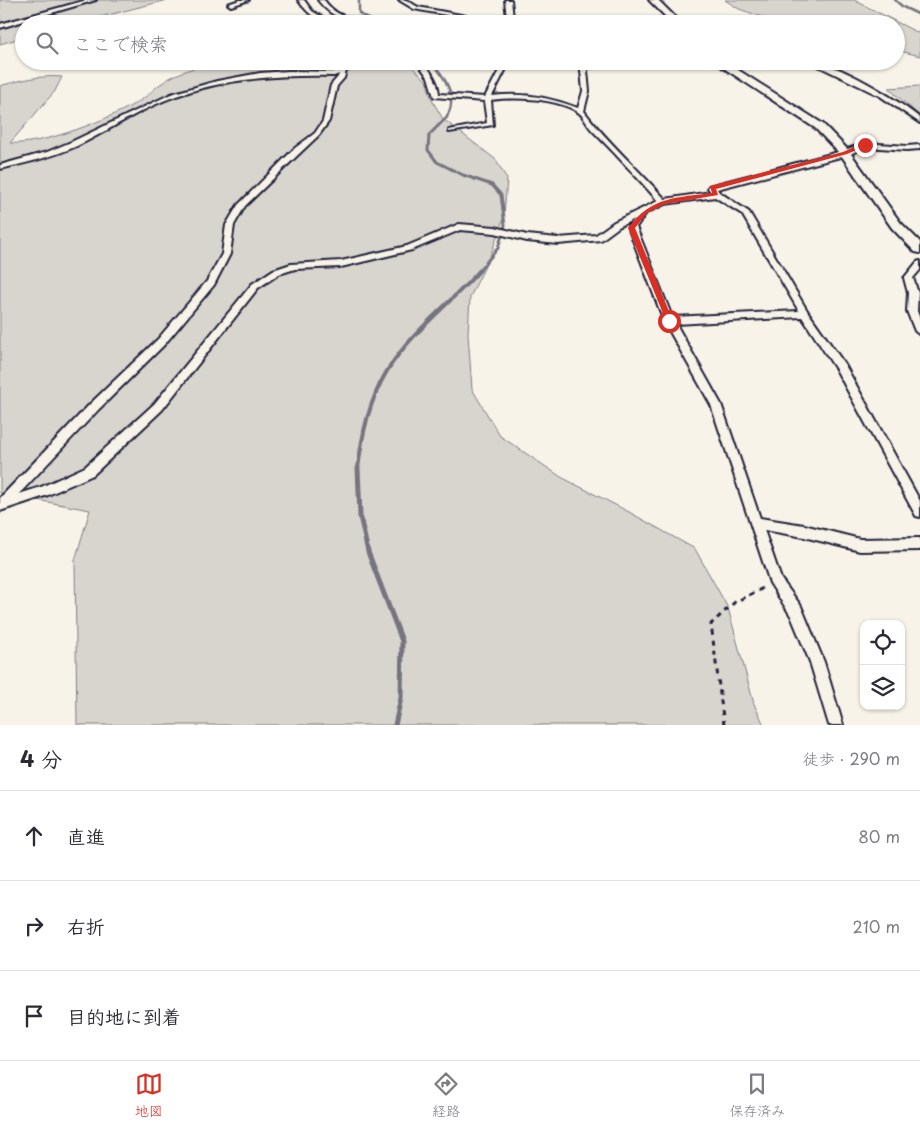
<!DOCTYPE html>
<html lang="ja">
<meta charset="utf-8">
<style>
body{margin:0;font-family:"Playpen Sans","Klee One",sans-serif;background:#f2f2f3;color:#2b2b33}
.controls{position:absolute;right:15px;bottom:15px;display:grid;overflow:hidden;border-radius:10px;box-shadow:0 1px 4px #0004}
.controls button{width:45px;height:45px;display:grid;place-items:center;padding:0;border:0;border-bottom:1px solid #e1e1e2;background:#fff;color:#2b2b33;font:25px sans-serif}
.stop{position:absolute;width:15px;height:15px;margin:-11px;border:4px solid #d93025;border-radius:50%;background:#fff}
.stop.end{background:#d93025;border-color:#fff;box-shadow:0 1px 5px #0008}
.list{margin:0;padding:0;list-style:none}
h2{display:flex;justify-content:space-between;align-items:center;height:65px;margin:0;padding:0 20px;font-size:21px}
h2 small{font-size:16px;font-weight:400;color:#7c7c81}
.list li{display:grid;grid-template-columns:32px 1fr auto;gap:15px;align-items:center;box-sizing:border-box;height:90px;padding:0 20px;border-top:1px solid #e1e1e2}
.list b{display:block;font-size:19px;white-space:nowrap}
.list em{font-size:16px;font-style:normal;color:#7c7c81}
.icon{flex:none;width:28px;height:28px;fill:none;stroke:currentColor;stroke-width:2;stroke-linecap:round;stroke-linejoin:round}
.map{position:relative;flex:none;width:920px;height:725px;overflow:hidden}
.search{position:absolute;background:#fff;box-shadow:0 1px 4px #0004;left:15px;right:15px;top:15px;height:55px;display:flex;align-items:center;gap:12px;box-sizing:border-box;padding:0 18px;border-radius:28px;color:#7c7c81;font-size:19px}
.sheet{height:335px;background:#fff}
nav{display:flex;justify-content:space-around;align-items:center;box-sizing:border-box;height:70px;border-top:1px solid #e1e1e2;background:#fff;font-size:14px;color:#7c7c81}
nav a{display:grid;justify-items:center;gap:2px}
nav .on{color:#d93025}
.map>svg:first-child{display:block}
.green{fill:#d8d5cf;stroke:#7d7c85}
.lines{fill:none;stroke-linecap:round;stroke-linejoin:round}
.stream-far3{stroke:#76747f;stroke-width:2.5}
.stream-far2{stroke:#76747f;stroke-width:3}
.stream-far1{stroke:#76747f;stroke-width:4}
.stream{stroke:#76747f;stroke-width:5}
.street-casing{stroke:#22223b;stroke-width:4}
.secondary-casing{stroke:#22223b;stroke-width:4}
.path{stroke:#22223b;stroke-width:3;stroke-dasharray:5 5;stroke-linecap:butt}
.street{fill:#f7f3e8;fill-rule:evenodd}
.secondary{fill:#f7f3e8;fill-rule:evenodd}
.route{fill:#d93025}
</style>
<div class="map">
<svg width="920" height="725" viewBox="0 0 920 725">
<rect width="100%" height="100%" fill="#f7f3e8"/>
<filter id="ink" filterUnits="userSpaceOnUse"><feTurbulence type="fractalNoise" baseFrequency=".02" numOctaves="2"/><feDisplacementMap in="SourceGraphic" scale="10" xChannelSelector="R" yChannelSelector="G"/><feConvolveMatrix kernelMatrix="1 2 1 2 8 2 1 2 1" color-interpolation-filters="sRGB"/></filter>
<g filter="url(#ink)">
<g class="green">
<polygon points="0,0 167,0 73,24 24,24 24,37 0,44"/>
<polygon points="725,0 854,0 920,34 920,56 896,50 896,24 782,24 739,9"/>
<path d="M 349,61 L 406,61 L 426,80 L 432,100 L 443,119 L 495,159 L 507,179 L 504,216 L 491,254 L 470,297 L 468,334 L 472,389 L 500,436 L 561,477 L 629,512 L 695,549 L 728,608 L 754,704 L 764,725 L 77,725 L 75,560 L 90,510 L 0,493 L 0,86 C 20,80 41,75 62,77 L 55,91 L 10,143 C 42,146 113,118 141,100 C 149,95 154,88 162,83 C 174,74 190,69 204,65 C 229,58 272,63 298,66 C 323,69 326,73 349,61 Z"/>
<polygon points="920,86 920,116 888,88"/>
</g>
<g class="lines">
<g class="stream-far3">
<polyline points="359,0 359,13 373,22"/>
<polyline points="895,0 903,7 920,15"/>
<path d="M 431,61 C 445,77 459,98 446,118"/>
</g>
<polyline class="stream-far2" points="447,117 429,135 428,150 437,162 463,175 492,185 501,195 505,225 498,248 479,271"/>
<path class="stream-far1" d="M 358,469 C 362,434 369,401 387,371 C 410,333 451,303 480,270"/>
<polyline class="stream" points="358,468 360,516 368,552 402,641 401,698 395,725"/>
<defs>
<g id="street">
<polygon points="87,0 96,0 0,28 0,24"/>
<polygon points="240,0 249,0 231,6 228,4"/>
<path d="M 298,0 L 304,0 L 312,11 L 334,24 C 318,24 307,12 298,0 Z"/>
<path d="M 318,0 L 324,0 C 342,25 359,14 382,24 C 357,24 334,22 318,0 Z"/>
<polygon points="399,0 406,0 418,7 477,18 485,24 478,24 473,20 414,9"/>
<polygon points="505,0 511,0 513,18 511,24 505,24 507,18"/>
<path d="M 355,61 L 363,61 L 346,71 L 344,78 L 337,86 L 329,121 L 319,135 L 301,152 L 245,206 L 234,225 L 230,254 L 214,285 L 164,345 L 99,409 L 19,494 L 41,487 L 85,467 L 154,404 L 252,284 L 273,270 L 291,264 L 341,261 L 407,246 L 459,224 L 495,227 L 527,235 L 558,238 L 596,235 L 614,222 L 658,201 C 637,177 615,153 592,130 C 587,125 584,116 578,112 C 556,98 515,97 491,100 L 493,125 L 449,132 L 449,130 L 487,123 L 484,101 L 434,97 L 428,77 L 416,61 L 422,61 C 431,71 438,81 439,94 L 485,97 L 504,61 L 510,61 L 492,96 C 522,92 550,97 578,108 L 583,91 L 580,61 L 586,61 L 589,91 L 584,111 C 607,142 639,170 665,199 L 711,192 L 708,188 L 709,186 L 842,151 L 865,143 L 907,146 L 920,145 L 920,149 L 907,150 L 866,147 L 848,155 L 717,189 L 719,192 L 749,212 L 808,312 L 845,365 L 920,501 L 920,517 L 916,516 L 837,371 L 802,317 L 676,324 L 721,404 L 760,518 L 804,525 L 860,539 L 920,538 L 920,550 L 860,551 L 804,537 L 764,530 L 781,579 L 801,606 L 824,662 L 843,725 L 829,725 L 810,662 L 791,616 L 770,583 L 711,405 L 664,321 L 628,227 L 635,219 L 620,226 L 601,240 L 558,244 L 527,241 L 495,233 L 460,230 L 412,250 L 341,267 L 295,269 L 279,274 L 258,288 L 162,410 L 93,475 L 48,495 L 0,511 L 0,498 L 91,403 L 158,339 L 207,281 L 222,254 L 226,225 L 238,205 L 295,148 L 315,133 L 323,121 L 331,85 L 338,77 L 339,74 L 334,76 C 279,75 229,78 176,96 C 141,108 110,130 77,146 C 52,157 26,163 0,169 L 0,165 L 47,152 L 71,142 L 171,94 L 217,81 L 260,73 L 289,71 L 333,72 ZM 715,197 L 742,214 L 799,311 L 672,317 L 636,227 L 646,213 L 665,204 Z"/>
<path d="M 808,61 C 836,61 898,100 920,118 L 920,123 L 880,96 Z"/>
<polygon points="920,261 920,270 913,278 918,293 917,311 920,319 920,335 915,331 907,311 908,293 904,278 917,262"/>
</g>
<g id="secondary">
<polygon points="649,0 658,0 682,24 673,24"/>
<polygon points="713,61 724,61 823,124 849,151 900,222 920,242 920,253 915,252 892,228 841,155 815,128"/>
</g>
</defs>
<use href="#street" class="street-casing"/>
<use href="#secondary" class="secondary-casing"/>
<polyline class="path" points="724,725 711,624 735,602 765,587"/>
<use href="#street" class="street"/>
<use href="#secondary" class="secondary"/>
</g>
</g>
<path class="route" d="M 863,143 L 868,145 L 847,154 L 716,189 L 718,195 L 665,204 L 647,213 L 635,228 L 673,321 L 669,323 L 667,323 L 628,228 C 652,196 676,198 712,193 L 710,186 L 843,152 Z"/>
</svg>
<div class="controls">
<button><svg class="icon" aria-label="locate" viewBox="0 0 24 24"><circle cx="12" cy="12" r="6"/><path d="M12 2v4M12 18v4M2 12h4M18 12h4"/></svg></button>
<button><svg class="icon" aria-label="layers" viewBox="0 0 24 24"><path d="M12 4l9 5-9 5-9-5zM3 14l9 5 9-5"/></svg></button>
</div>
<div class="stop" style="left:669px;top:321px"></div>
<div class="stop end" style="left:865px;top:145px"></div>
<div class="search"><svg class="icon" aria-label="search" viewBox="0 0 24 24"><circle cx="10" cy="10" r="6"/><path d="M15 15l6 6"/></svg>ここで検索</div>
</div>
<section class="sheet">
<h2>4 分<small>徒歩 · 290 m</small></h2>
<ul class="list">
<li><svg class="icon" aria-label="ahead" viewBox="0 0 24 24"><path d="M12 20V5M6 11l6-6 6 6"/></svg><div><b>直進</b></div><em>80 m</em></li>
<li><svg class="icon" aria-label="right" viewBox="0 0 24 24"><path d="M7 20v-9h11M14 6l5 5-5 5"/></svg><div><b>右折</b></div><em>210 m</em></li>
<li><svg class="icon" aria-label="arrive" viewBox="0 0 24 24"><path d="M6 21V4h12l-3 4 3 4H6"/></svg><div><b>目的地に到着</b></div></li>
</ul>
</section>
<nav>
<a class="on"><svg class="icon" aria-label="map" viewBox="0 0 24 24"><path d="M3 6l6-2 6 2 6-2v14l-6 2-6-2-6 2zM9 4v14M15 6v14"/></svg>地図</a>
<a><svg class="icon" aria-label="directions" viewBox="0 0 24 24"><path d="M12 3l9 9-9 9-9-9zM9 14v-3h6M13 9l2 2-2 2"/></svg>経路</a>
<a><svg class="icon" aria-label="saved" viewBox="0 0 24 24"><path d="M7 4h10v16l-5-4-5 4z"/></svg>保存済み</a>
</nav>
